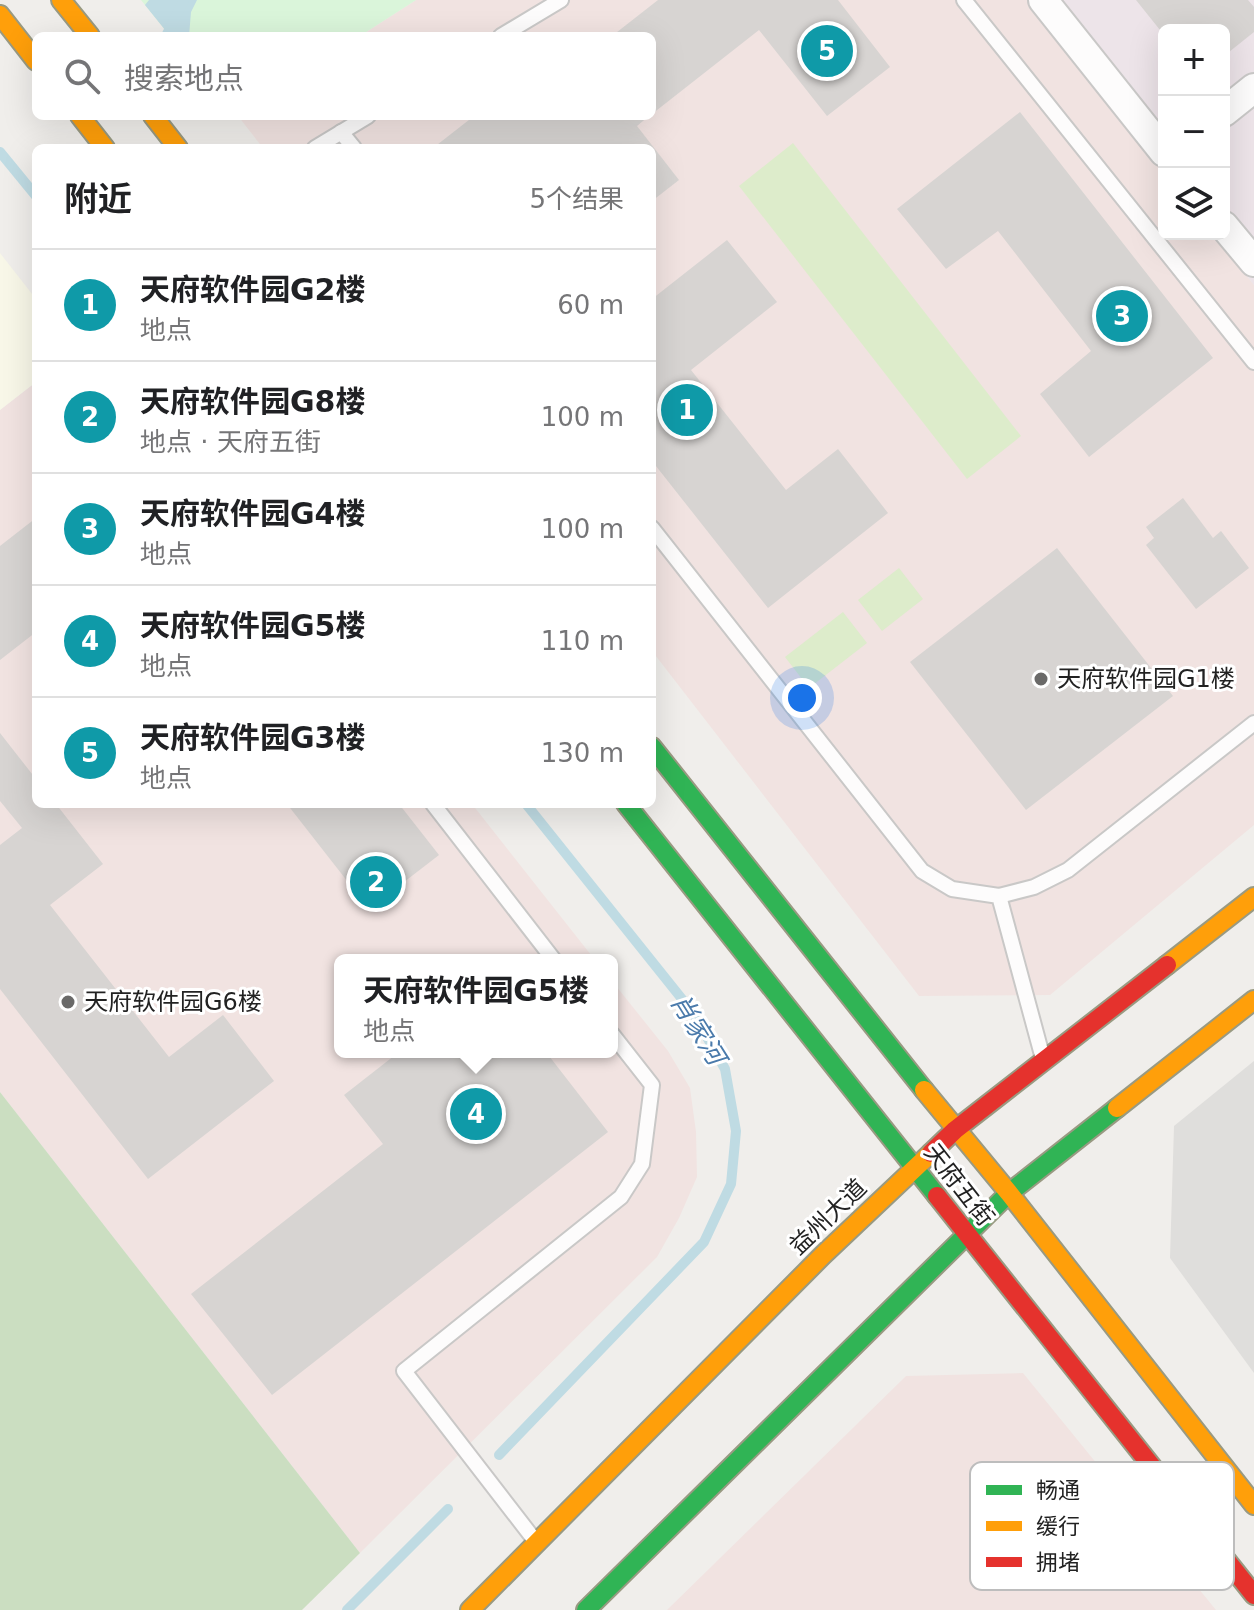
<!DOCTYPE html>
<html lang="zh">
<meta charset="utf-8">
<style>
body{margin:0;font-family:"DejaVu Sans","Noto Sans SC",sans-serif;background:#f2f2f2;color:#202124}
.controls{position:absolute;right:24px;top:24px;display:grid;overflow:hidden;border-radius:12px;box-shadow:0 8px 32px #0002}
.controls button{width:72px;height:72px;display:grid;place-items:center;padding:0;border:0;border-bottom:2px solid #e0e0e0;background:#fff;color:#202124;font:40px sans-serif}
.you{position:absolute;left:802px;top:698px;width:28px;height:28px;margin:-20px;border:6px solid #fff;border-radius:50%;background:#1a73e8;box-shadow:0 0 0 12px #1a73e833}
.badge{display:grid;place-items:center;width:52px;height:52px;border-radius:50%;background:#db2777;color:#fff;font-size:26px;font-weight:700}
.pin{position:absolute;translate:-50% -50%;border:4px solid #fff;box-shadow:0 2px 8px #0006}
.popup{position:absolute;left:334px;top:954px;width:284px;height:104px;box-sizing:border-box;display:grid;place-content:center;border-radius:12px;background:#fff;filter:drop-shadow(0 2px 6px #0005);font-size:26px;white-space:nowrap;color:#757577}
.popup b{font-size:30px;color:#202124}
.popup::after{content:'';position:absolute;left:50%;top:100%;margin-left:-16px;border:16px solid transparent;border-top-color:#fff}
.list{margin:0;padding:0;list-style:none}
h2{display:flex;justify-content:space-between;align-items:center;height:104px;margin:0;padding:0 32px;font-size:34px}
h2 small{font-size:26px;font-weight:400;color:#757577}
.list li{display:grid;grid-template-columns:52px 1fr auto;gap:24px;align-items:center;box-sizing:border-box;height:112px;padding:0 32px;border-top:2px solid #e0e0e0}
.list b{display:block;font-size:30px;white-space:nowrap}
.list p{margin:0;font-size:26px;white-space:nowrap;color:#757577}
.list em{font-size:26px;font-style:normal;color:#757577}
.icon{flex:none;width:44px;height:44px;fill:none;stroke:currentColor;stroke-width:2;stroke-linecap:round;stroke-linejoin:round}
.map{position:relative;flex:none;width:1254px;height:1610px;overflow:hidden}
.search{position:absolute;background:#fff;box-shadow:0 8px 32px #0002;left:32px;top:32px;width:624px;height:88px;display:flex;align-items:center;gap:20px;box-sizing:border-box;padding:0 28px;border-radius:12px;color:#757577;font-size:30px}
.panel{position:absolute;background:#fff;box-shadow:0 8px 32px #0002;left:32px;top:144px;width:624px;height:664px;border-radius:12px}
.map>svg:first-child{display:block}
.residential{fill:#dfdedc}
.commercial{fill:#f1e3e1}
.industrial{fill:#ede4e9}
.education{fill:#f8f7e8}
.grass{fill:#ddeccb}
.forest{fill:#cbdec1}
.park{fill:#daf5da}
.water{fill:#bfdbe3}
.lines{fill:none;stroke-linecap:round;stroke-linejoin:round}
.stream{stroke:#bfdbe3;stroke-width:10}
.building{fill:#d7d4d2}
.lane-casing{stroke:#c9c8c7;stroke-width:18}
.street-casing{stroke:#c9c8c7;stroke-width:32}
.fast-casing{stroke:#999a82;stroke-width:22}
.slow-casing{stroke:#999a82;stroke-width:22}
.jam-casing{stroke:#999a82;stroke-width:22}
.lane{stroke:#fdfcfc;stroke-width:14}
.street{stroke:#fdfcfc;stroke-width:28}
.fast{stroke:#30b455;stroke-width:18}
.slow{stroke:#ff9f0a;stroke-width:18}
.jam{stroke:#e5322d;stroke-width:18}
.poi-dot{fill:#6a6968;stroke:#fff;stroke-width:3}
.labels{text-anchor:middle;stroke-width:6;stroke-linejoin:round;paint-order:stroke}
.poi-label{font-size:24px;fill:#222;stroke:#fff;text-anchor:start}
.street-label{font-size:24px;fill:#222;stroke:#fff}
.water-label{font-size:26px;font-style:italic;fill:#4a7aab;stroke:#fff}
.key{fill:#fff;stroke:#bdbdbd;stroke-width:2}
.key-label{font-size:22px;fill:#222}
</style>
<div class="map">
<svg width="1254" height="1610" viewBox="0 0 1254 1610">
<rect width="100%" height="100%" fill="#f0eeeb"/>
<polygon class="residential" points="1254,1061 1254,1373 1170,1258 1174,1126"/>
<g class="commercial">
<polygon points="416,0 1030,0 1164,170 1164,234 1214,234 1254,285 1254,825 1050,995 919,996 652,651 652,148 263,148 238,116 652,116 652,36 360,36"/>
<polygon points="36,382 36,804 472,804 595,960 340,960 340,1052 612,1052 612,981 668,1051 690,1088 696,1132 697,1177 679,1218 657,1257 360,1553 0,1092 0,410"/>
<polygon points="1023,1373 1216,1610 667,1610 906,1376"/>
</g>
<polygon class="industrial" points="1030,0 1254,0 1254,285 1214,234 1224,234 1224,30 1164,30 1164,170"/>
<polygon class="education" points="0,253 36,299 36,382 0,410"/>
<g class="grass">
<polygon points="793,143 1021,436 967,479 739,186"/>
<polygon points="899,568 923,599 882,631 858,600"/>
<polygon points="843,612 867,643 809,688 785,657"/>
</g>
<polygon class="forest" points="0,1092 360,1553 302,1610 0,1610"/>
<polygon class="park" points="141,0 416,0 360,36 170,36"/>
<polygon class="water" points="149,0 197,0 191,12 189,36 170,36 145,5"/>
<g class="lines">
<g class="stream">
<polyline points="166,36 184,0"/>
<polyline points="0,152 36,196"/>
<polyline points="499,1455 704,1242 731,1184 736,1131 725,1069 694,1014 526,804"/>
<polyline points="347,1610 448,1509"/>
</g>
</g>
<g class="building">
<polygon points="658,0 838,0 890,67 827,116 759,30 652,114 652,36 612,36"/>
<polygon points="1136,0 1248,0 1254,7 1254,32 1224,56 1224,30 1164,30 1164,35"/>
<polygon points="1020,112 1213,358 1089,457 1040,394 1091,351 998,231 946,269 897,209"/>
<polygon points="474,116 649,116 637,126 679,180 652,201 652,148 433,148"/>
<polygon points="727,240 777,302 691,370 786,490 838,449 888,513 768,608 652,461 652,299"/>
<polygon points="1183,498 1213,538 1221,531 1249,568 1196,609 1146,545 1154,538 1146,527"/>
<polygon points="36,518 36,632 0,660 0,546"/>
<polygon points="1057,548 1173,696 1026,810 910,662"/>
<polygon points="0,733 36,779 36,804 56,804 103,864 50,905 169,1057 223,1015 274,1081 148,1179 0,989 0,845 22,828 0,801"/>
<polygon points="287,804 399,804 439,855 369,909"/>
<polygon points="399,1052 546,1052 608,1132 272,1395 191,1294 383,1144 344,1095"/>
</g>
<g class="lines">
<defs>
<g id="lane">
<polyline points="964,0 1254,362"/>
<polyline points="501,36 561,0"/>
<polyline points="341,132 354,148"/>
<polyline points="315,148 368,116"/>
<polyline points="652,528 922,871 952,889 999,896 1042,1055"/>
<polyline points="433,804 554,960"/>
<polyline points="999,896 1034,887 1068,870 1254,723"/>
<polyline points="533,1538 404,1371 621,1197 642,1164 652,1085 612,1034"/>
</g>
<g id="street">
<polyline points="1043,0 1164,152"/>
<polyline points="1224,112 1254,88"/>
<polyline points="1224,226 1254,262"/>
</g>
<g id="fast">
<polyline points="652,747 924,1090"/>
<polyline points="626,804 937,1196"/>
<polyline points="586,1610 1009,1193 1117,1108"/>
</g>
<g id="slow">
<polyline points="61,0 90,36"/>
<polyline points="0,15 36,61"/>
<polyline points="80,116 105,148"/>
<polyline points="153,116 178,148"/>
<polyline points="1167,965 1254,897"/>
<polyline points="924,1090 1009,1193 1254,1505"/>
<polyline points="1117,1108 1254,1000"/>
<polyline points="470,1610 823,1255 931,1153"/>
</g>
<g id="jam">
<polyline points="931,1153 955,1130 1167,965"/>
<polyline points="937,1196 1254,1595"/>
</g>
</defs>
<use href="#lane" class="lane-casing"/>
<use href="#street" class="street-casing"/>
<use href="#fast" class="fast-casing"/>
<use href="#slow" class="slow-casing"/>
<use href="#jam" class="jam-casing"/>
<use href="#lane" class="lane"/>
<use href="#street" class="street"/>
<use href="#fast" class="fast"/>
<use href="#slow" class="slow"/>
<use href="#jam" class="jam"/>
</g>
<g class="poi-dot">
<circle cx="1041" cy="679" r="8"/>
<circle cx="68" cy="1002" r="8"/>
</g>
<g class="labels">
<g class="poi-label">
<text x="1057" y="687">天府软件园G1楼</text>
<text x="84" y="1010">天府软件园G6楼</text>
</g>
<g class="street-label">
<text transform="translate(959 1185) rotate(52)" y="8">天府五街</text>
<text transform="translate(828 1217) rotate(-44)" y="8">益州大道</text>
</g>
<g class="water-label">
<text transform="translate(698 1029) rotate(58)" y="9">肖家河</text>
</g>
</g>
<rect x="970" y="1462" width="264" height="128" rx="12" class="key"/>
<rect x="986" y="1485" width="36" height="10" fill="#30b455"/>
<rect x="986" y="1521" width="36" height="10" fill="#ff9f0a"/>
<rect x="986" y="1557" width="36" height="10" fill="#e5322d"/>
<g class="key-label">
<text x="1036" y="1498">畅通</text>
<text x="1036" y="1534">缓行</text>
<text x="1036" y="1570">拥堵</text>
</g>
</svg>
<div class="controls">
<button>+</button>
<button>−</button>
<button><svg class="icon" aria-label="layers" viewBox="0 0 24 24"><path d="M12 4l9 5-9 5-9-5zM3 14l9 5 9-5"/></svg></button>
</div>
<div class="you"></div>
<div class="pin badge" style="left:687px;top:410px;background:#0f9aa8">1</div>
<div class="pin badge" style="left:376px;top:882px;background:#0f9aa8">2</div>
<div class="pin badge" style="left:1122px;top:316px;background:#0f9aa8">3</div>
<div class="pin badge" style="left:476px;top:1114px;background:#0f9aa8">4</div>
<div class="popup"><b>天府软件园G5楼</b>地点</div>
<div class="pin badge" style="left:827px;top:51px;background:#0f9aa8">5</div>
<div class="search"><svg class="icon" aria-label="search" viewBox="0 0 24 24"><circle cx="10" cy="10" r="6"/><path d="M15 15l6 6"/></svg>搜索地点</div>
<section class="panel">
<h2>附近<small>5个结果</small></h2>
<ul class="list">
<li><span class="badge" style="background:#0f9aa8">1</span><div><b>天府软件园G2楼</b><p>地点</p></div><em>60 m</em></li>
<li><span class="badge" style="background:#0f9aa8">2</span><div><b>天府软件园G8楼</b><p>地点 · 天府五街</p></div><em>100 m</em></li>
<li><span class="badge" style="background:#0f9aa8">3</span><div><b>天府软件园G4楼</b><p>地点</p></div><em>100 m</em></li>
<li><span class="badge" style="background:#0f9aa8">4</span><div><b>天府软件园G5楼</b><p>地点</p></div><em>110 m</em></li>
<li><span class="badge" style="background:#0f9aa8">5</span><div><b>天府软件园G3楼</b><p>地点</p></div><em>130 m</em></li>
</ul>
</section>
</div>
